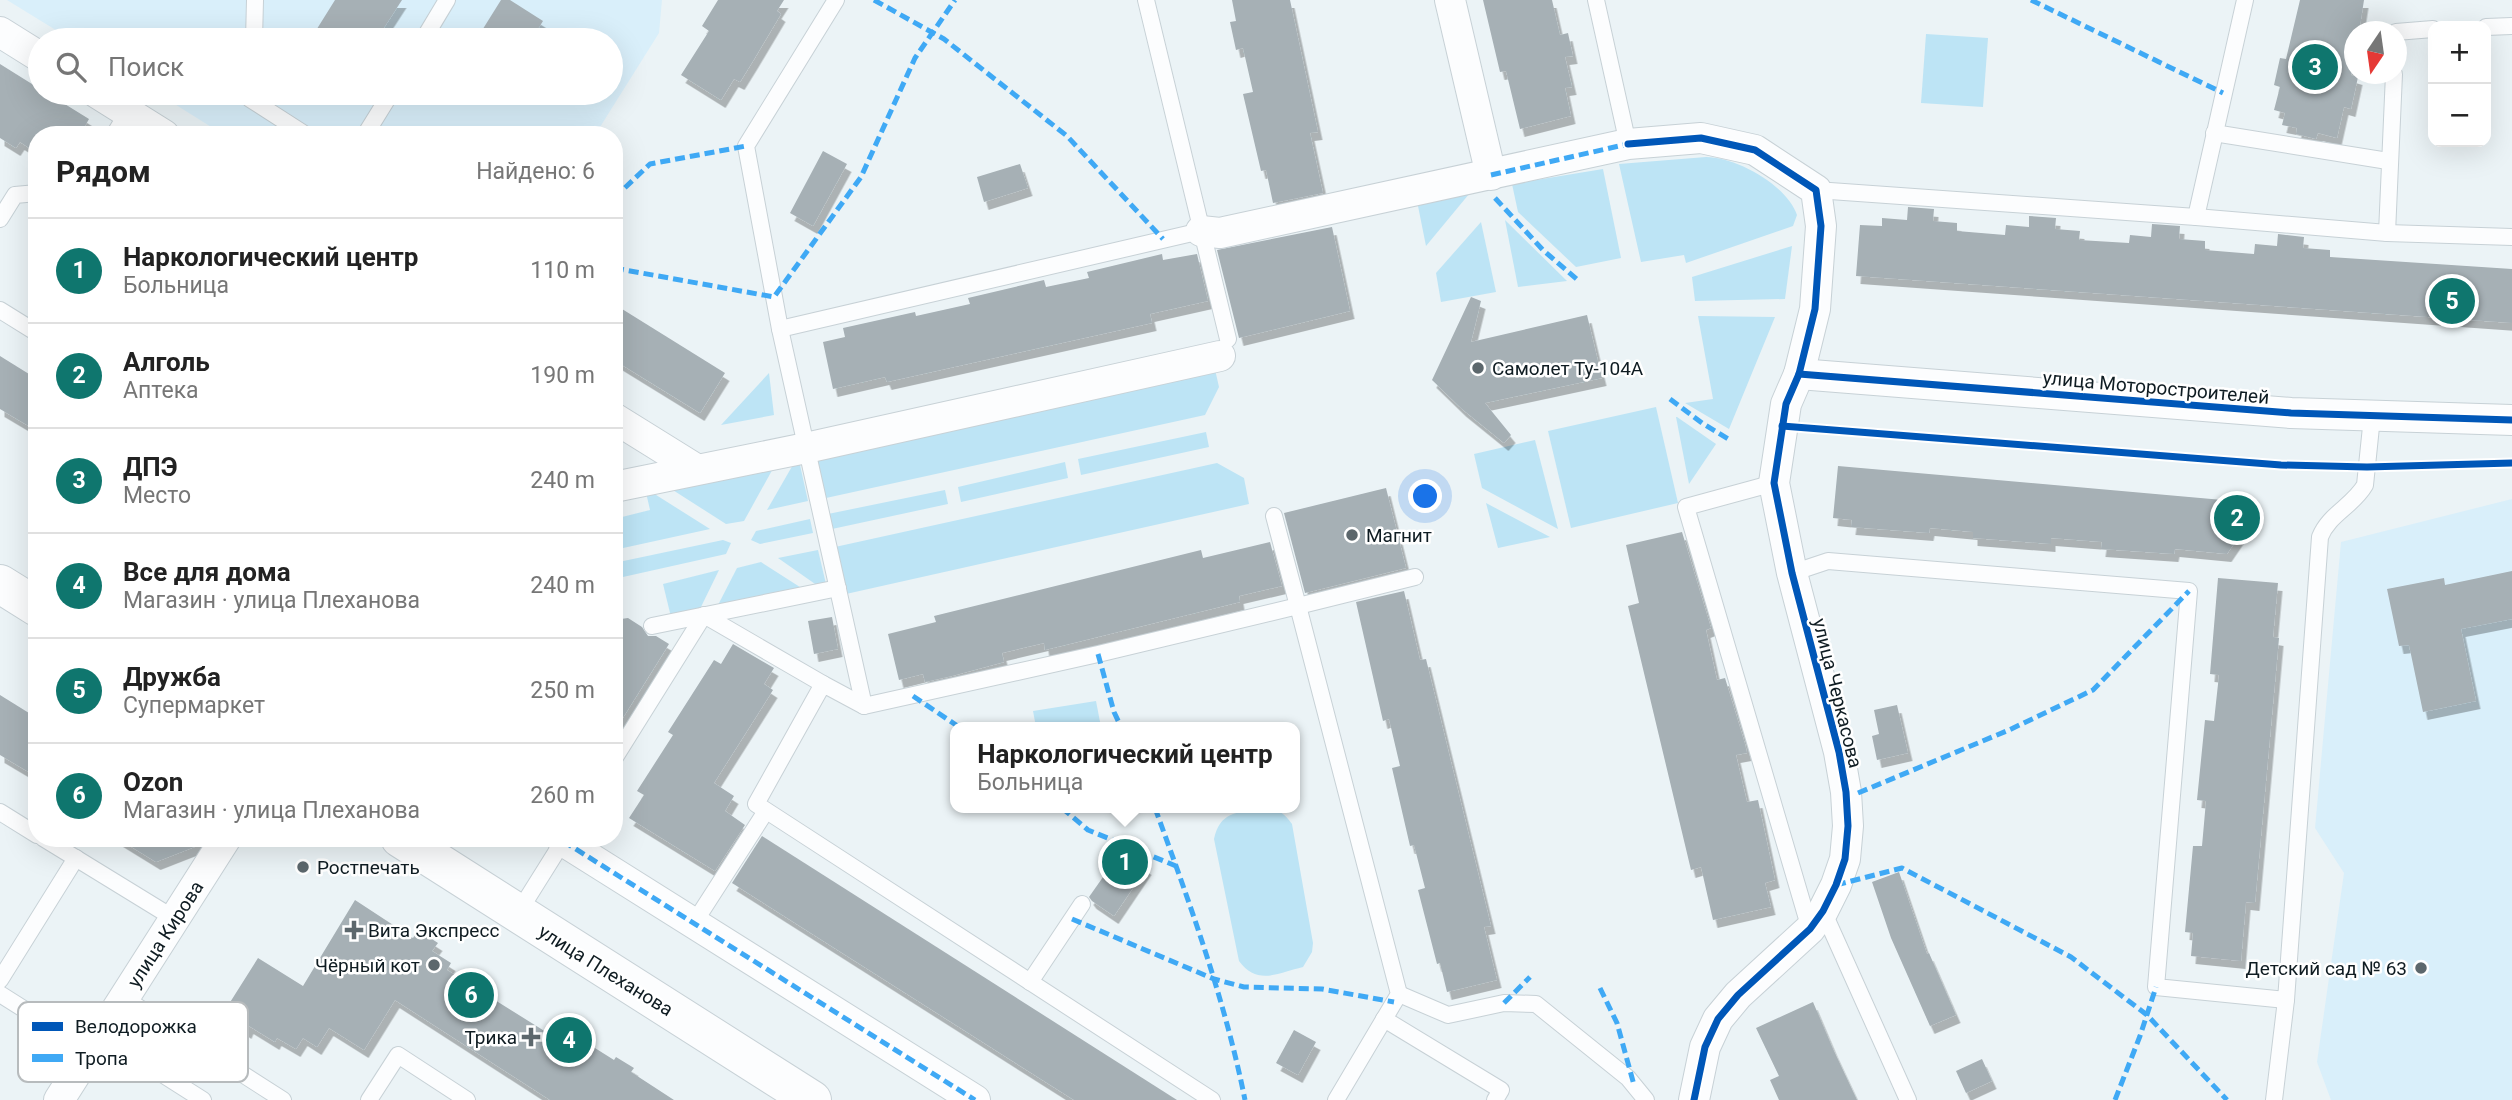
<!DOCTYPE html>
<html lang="ru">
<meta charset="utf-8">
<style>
body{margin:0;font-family:Roboto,sans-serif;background:#f6f6f6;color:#222}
.controls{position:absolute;right:21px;top:21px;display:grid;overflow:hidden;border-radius:14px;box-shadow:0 7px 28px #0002}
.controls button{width:63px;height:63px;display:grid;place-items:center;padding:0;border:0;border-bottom:2px solid #e0e0e0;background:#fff;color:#222;font:35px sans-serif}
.compass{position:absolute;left:2344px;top:21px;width:63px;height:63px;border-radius:50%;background:#fff;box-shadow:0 7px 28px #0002;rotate:193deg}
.you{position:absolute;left:1426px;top:497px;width:24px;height:24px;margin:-18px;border:5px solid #fff;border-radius:50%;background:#1a73e8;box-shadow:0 0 0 10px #1a73e833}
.badge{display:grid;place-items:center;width:46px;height:46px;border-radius:50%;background:#0f766e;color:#fff;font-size:23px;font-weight:700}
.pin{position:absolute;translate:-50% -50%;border:4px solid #fff;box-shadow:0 2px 7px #0006}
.popup{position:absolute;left:950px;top:722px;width:350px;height:91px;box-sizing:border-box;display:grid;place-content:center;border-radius:14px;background:#fff;filter:drop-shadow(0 2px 5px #0005);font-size:23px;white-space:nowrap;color:#767676}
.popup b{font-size:26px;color:#222}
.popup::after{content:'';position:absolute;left:50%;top:100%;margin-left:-14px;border:14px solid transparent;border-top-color:#fff}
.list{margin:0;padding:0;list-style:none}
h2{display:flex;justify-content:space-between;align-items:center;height:91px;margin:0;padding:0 28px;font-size:30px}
h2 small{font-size:23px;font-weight:400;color:#767676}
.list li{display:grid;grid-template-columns:46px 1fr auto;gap:21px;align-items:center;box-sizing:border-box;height:105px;padding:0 28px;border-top:2px solid #e0e0e0}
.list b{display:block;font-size:26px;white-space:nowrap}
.list p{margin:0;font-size:23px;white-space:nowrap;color:#767676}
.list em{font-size:23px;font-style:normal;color:#767676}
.icon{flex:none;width:38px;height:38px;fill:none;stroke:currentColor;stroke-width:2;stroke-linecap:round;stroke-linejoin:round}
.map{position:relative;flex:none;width:2512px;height:1100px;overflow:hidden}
.search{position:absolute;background:#fff;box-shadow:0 7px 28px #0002;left:28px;top:28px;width:595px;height:77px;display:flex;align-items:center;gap:18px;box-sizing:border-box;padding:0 24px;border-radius:38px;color:#767676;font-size:26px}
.panel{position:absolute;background:#fff;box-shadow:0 7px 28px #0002;left:28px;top:126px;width:595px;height:721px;border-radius:28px}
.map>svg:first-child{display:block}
.built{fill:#d9effa}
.green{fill:#bde4f5}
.building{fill:#a6b0b5;filter:url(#shadow)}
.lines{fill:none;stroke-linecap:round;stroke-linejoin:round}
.lane-casing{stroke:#c7d1d6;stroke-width:18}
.street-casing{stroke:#c7d1d6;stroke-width:32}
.secondary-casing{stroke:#c7d1d6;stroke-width:40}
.lane{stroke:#fcfdfe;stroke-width:16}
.street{stroke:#fcfdfe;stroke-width:30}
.secondary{stroke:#fcfdfe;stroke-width:38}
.quiet{stroke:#3fa9f5;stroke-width:5;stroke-dasharray:10 5;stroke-linecap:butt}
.cycleway-casing{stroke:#fff;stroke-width:11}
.cycleway{stroke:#0057b8;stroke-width:7}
.poi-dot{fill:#5c676c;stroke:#fff;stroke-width:2.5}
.labels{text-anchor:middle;stroke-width:5;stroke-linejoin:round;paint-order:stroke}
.poi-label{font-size:19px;fill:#0f1c22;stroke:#fff;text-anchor:start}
.street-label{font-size:19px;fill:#0f1c22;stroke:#fff}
.key{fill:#fff;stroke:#b7bbbd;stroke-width:2}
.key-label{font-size:19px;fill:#0f1c22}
</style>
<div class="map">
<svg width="2512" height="1100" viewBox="0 0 2512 1100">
<defs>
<filter id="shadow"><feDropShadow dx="4.5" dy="8" stdDeviation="0" flood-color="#0004"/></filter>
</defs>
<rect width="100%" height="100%" fill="#ebf3f6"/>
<g class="built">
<polygon points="7,0 662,0 659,33 595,135 224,135 157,93 611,93 611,40 72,40"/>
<polygon points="2512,499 2512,1100 2331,1100 2317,1062 2344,873 2315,828 2341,542"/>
</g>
<g class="green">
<polygon points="1926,34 1988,38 1983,107 1921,103"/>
<path d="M 1706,157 C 1736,157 1787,185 1797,215 L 1793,226 L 1686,263 L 1684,255 L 1641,262 L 1619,164 Z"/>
<polygon points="1603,169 1621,258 1576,267 1518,212 1512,184"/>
<polygon points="1474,188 1426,246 1418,206"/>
<polygon points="1505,220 1567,281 1518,287"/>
<polygon points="1481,222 1496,292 1441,302 1436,273"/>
<polygon points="1792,246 1785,299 1695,301 1692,277"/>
<polygon points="1698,316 1775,317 1729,429 1685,403 1713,399"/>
<polygon points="1214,365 1219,387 1205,415 826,498 816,452"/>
<polygon points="769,373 774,415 721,425"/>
<polygon points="1656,407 1678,503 1571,528 1548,431"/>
<polygon points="1677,417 1716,444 1689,484 1676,417"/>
<polygon points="1206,432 1209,447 1081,475 1078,459"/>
<polygon points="1535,440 1558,529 1482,488 1474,454"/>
<polygon points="798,456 808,501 767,510"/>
<polygon points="1065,462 1068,478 961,502 958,487"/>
<polygon points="1217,463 1244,478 1249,504 846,594 835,547"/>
<polygon points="775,465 744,521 726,524 665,485"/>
<polygon points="645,488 710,529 614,550 614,519 650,510"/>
<polygon points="945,490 948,504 832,529 828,514"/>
<polygon points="1486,503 1550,537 1498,548"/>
<polygon points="810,519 813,533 760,544 751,540 756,531"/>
<polygon points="723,540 731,543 726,554 614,579 614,563"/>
<polygon points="818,550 826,584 818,586 778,558"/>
<polygon points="761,562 803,589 717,607 737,568"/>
<polygon points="719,570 699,611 671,617 663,584"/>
<polygon points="1096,701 1101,727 1036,727 1033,711"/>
<path d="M 1259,808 C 1275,808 1283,811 1292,824 L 1313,943 L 1312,952 L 1303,967 C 1278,973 1257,986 1239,961 L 1214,839 C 1220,812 1236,813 1259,808 Z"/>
</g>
<g class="building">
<polygon points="335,0 402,0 376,40 310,40"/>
<polygon points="501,0 510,0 543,21 531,40 476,40"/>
<polygon points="718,0 784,0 777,11 781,14 753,61 740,82 734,79 721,100 681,75 709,31 702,26"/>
<polygon points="1232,0 1290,0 1318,132 1310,133 1323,193 1273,203 1266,170 1261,171 1243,94 1253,92 1243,48 1236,50 1230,22 1236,21"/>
<polygon points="1483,0 1552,0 1560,35 1568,33 1573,56 1565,57 1572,87 1565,88 1571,116 1520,129 1506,71 1500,72"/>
<polygon points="2300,0 2364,0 2359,32 2355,32 2355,55 2351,75 2358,77 2351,109 2344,107 2337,138 2318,133 2316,139 2296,134 2297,128 2282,125 2285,113 2274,110 2280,87 2274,85 2280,58 2286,59"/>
<polygon points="0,64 40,89 40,93 47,93 89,119 80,135 37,135 37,153 20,142 16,148 0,138"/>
<polygon points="823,151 847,164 813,226 790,213"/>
<polygon points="1020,164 1028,188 984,202 977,177"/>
<polygon points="1908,207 1934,209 1933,221 1957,223 1957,231 2005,235 2006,225 2029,227 2029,216 2056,218 2055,229 2080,231 2079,240 2129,243 2130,235 2151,237 2152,224 2180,226 2179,239 2205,241 2205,250 2254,254 2255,244 2277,246 2278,234 2304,237 2303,248 2330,250 2330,257 2512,269 2512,323 1856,276 1860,225 1882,226 1882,218 1907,220"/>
<polygon points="1332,227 1350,311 1239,338 1217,250"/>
<polygon points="1162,254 1163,260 1197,254 1208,301 1150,314 1152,323 887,382 885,377 833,389 823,342 845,337 843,328 915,312 916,316 970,304 968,298 1044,280 1046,287 1089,278 1087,272"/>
<polygon points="1471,297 1481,301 1471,342 1587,315 1602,378 1485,403 1511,435 1504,443 1462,409 1432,380"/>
<polygon points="614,304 725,373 700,413 614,360"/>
<polygon points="0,356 37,379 37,431 0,409"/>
<polygon points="1838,466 2234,501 2239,494 2259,507 2227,554 2175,549 2174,554 2101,549 2102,542 2051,538 2051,544 1973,538 1973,532 1930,528 1929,533 1851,527 1852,520 1833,518"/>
<polygon points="1386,488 1406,568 1305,593 1284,513"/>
<polygon points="1682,532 1711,628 1706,630 1717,680 1725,678 1745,744 1747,753 1736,755 1747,802 1758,800 1775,880 1765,883 1771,907 1713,920 1701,867 1691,870 1628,606 1639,603 1626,545"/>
<polygon points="1270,542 1282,586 1239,596 1240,602 1045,650 1044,643 1002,653 1004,662 952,676 925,682 923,674 899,680 888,634 936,622 934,616 1201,550 1203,558"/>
<polygon points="2512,571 2512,619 2461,629 2476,701 2423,712 2409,645 2399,646 2387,589 2444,578 2445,585"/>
<polygon points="2218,578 2278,583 2273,637 2279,638 2255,903 2246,902 2241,961 2191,956 2193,933 2185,932 2193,846 2202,846 2206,801 2197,800 2205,720 2214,721 2219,675 2210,674"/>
<polygon points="1404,591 1420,660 1426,659 1491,926 1484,927 1497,980 1447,992 1440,963 1437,964 1418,890 1425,888 1414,845 1410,846 1392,768 1400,766 1389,719 1383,721 1356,602"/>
<polygon points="832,617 838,649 814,654 808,621"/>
<polygon points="628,618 642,627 648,636 656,636 669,644 614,732 614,620"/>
<polygon points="733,644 774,668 764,684 773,690 714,783 734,796 725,811 745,825 715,871 629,818 644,795 637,791 673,735 668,732 714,660 721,664"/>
<polygon points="0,695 37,718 37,777 0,755"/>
<polygon points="1897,705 1908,753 1877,760 1872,736 1879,734 1874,710"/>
<polygon points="762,836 1177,1100 1074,1100 732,883"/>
<polygon points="117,838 205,838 202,844 156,862"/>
<polygon points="1122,850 1147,867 1114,916 1092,901 1089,897"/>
<polygon points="1899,872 1927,954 1929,953 1956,1015 1930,1026 1891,938 1872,882"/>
<polygon points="355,900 413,938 418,930 438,943 432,951 451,963 447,970 546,1032 552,1021 614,1060 616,1057 634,1068 631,1072 674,1100 550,1100 395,1000 364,1050 329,1028 317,1047 303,1038 296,1049 277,1038 275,1042 249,1026 247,1031 222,1015 258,958 303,986"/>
<polygon points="1813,1002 1833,1049 1857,1100 1779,1100 1770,1080 1779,1076 1756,1028"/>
<polygon points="1294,1030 1316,1042 1298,1075 1276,1063"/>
<polygon points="1982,1059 1992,1081 1966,1093 1956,1071"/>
</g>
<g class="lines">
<defs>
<g id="lane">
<polyline points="1146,0 1228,339"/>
<polyline points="1596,0 1628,144"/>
<polyline points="2486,27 2512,26"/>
<polyline points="2396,32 2433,29"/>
<polyline points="254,40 255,0"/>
<polyline points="423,40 447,0"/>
<polyline points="250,93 250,99 306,135"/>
<polyline points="2214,133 2388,161"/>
<polyline points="114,135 128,112"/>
<polyline points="365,135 391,93"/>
<polyline points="1816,190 2196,217 2387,233 2512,237"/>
<polyline points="2196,217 2245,0"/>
<polyline points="0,219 15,195 37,193"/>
<polyline points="1201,231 780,329 864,706 1098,654 1298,606 1399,994 1336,1100"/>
<polyline points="2387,233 2394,74"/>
<polyline points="0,310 37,333"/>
<polyline points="780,329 746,146 836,0"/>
<polyline points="1774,483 1686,507 1810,929"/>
<polyline points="1274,516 1298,606 1415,577"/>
<path d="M 1792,573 L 1828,561 L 2189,591 L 2156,987 L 2286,1000 L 2320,537 C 2329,514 2353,506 2365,485 L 2372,417"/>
<polyline points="652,626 838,588"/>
<polyline points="864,706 823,684 756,804 1212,1100"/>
<polyline points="614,759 704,615 823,684"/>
<polyline points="0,812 37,835"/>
<polyline points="43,838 175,919"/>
<polyline points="1823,911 1908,1100"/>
<polyline points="518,913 565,838"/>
<polyline points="694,923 766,811"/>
<polyline points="0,980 76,858"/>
<polyline points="1030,982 1082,904"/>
<polyline points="0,994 90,1051"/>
<polyline points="1399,994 1448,1015 1504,1003 1536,1004 1628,1078 1646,1100"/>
<polyline points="124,998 283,1100"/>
<polyline points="1384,1019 1501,1090 1495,1100"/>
<polyline points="173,1030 151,1067 203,1100"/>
<polyline points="369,1100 398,1055 467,1100"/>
<polyline points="2274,1100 2286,1000"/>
</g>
<g id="street">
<polyline points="1450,0 1491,175"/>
<polyline points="0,32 40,57"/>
<polyline points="97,93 164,135"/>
<polyline points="1201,231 1220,233 1628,144 1701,138 1755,150 1816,190 1821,226 1815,309 1799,374 1786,404 1774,483 1792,573 1839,752 1846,792 1848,826 1845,859 1836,885 1823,911 1810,929 1738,995 1718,1019 1705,1047 1694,1100"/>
<polyline points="1799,374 2291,413 2512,420"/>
<polyline points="614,418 696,469"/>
<polyline points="614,487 806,448 1220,356"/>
<polyline points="563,841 975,1100"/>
<polyline points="59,1100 226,838"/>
</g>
<g id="secondary">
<polyline points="0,584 37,607"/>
<polyline points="400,838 812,1100"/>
</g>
</defs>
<use href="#lane" class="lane-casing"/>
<use href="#street" class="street-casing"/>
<use href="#secondary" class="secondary-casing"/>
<use href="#lane" class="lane"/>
<use href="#street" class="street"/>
<use href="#secondary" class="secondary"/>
<g class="quiet">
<polyline points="874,0 944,39 1067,136 1163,239"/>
<polyline points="2031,0 2223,93"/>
<polyline points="1491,175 1628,144"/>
<polyline points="614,198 650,164 746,146"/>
<polyline points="1495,198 1543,250 1580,282"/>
<polyline points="614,268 774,297 861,177 915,58 955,0"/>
<polyline points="1670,399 1702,423 1730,440"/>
<polyline points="1098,654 1114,712 1121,727"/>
<polyline points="913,696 959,727"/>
<polyline points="1858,793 2009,730 2093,690 2189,591"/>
<polyline points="1062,808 1088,830 1176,866"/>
<path d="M 1155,808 C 1190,904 1225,1000 1245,1100"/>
<polyline points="563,841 975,1100"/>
<polyline points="1836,885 1902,868 2071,957 2147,1015 2227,1100"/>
<polyline points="1072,919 1214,979 1244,987 1322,989 1394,1002"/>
<polyline points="1600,988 1617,1023 1634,1085"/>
<polyline points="1504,1003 1530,977"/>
<polyline points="2115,1100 2140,1036 2156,987"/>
</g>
<defs>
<g id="cycleway">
<polyline points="1628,144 1701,138 1755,150 1816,190 1821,226 1815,309 1799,374 1786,404 1774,483 1792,573 1839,752 1846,792 1848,826 1845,859 1836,885 1823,911 1810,929 1738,995 1718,1019 1705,1047 1694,1100"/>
<polyline points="1799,374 2291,413 2512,420"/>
<polyline points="1782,426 2281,465 2367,467 2512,463"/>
</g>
</defs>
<use href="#cycleway" class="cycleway-casing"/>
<use href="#cycleway" class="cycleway"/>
</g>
<g class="poi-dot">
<circle cx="1478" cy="368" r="7"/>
<circle cx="1352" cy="535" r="7"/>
<circle cx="303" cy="867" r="7"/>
<path d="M350.5 919.5h7v7h7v7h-7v7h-7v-7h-7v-7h7z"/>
<circle cx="434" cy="965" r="7"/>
<circle cx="2421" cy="968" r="7"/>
<path d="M527.5 1026.5h7v7h7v7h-7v7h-7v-7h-7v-7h7z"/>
</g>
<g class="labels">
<g class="poi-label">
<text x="1492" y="375">Самолет Ту-104А</text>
<text x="1366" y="542">Магнит</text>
<text x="317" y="874">Ростпечать</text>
<text x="368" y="937">Вита Экспресс</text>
<text x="420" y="972" text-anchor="end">Чёрный кот</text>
<text x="2407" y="975" text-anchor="end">Детский сад № 63</text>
<text x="517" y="1044" text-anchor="end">Трика</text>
</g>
<g class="street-label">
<text transform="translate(2156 387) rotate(5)" y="7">улица Моторостроителей</text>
<text transform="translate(1838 693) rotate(76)" y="7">улица Черкасова</text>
<text transform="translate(165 934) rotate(-57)" y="7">улица Кирова</text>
<text transform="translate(606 970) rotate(32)" y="7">улица Плеханова</text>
</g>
</g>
<rect x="18" y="1002" width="230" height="80" rx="10" class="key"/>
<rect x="32" y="1022" width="31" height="9" fill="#0057b8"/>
<rect x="32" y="1054" width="31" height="8" fill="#3fa9f5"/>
<g class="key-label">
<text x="75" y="1033">Велодорожка</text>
<text x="75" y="1065">Тропа</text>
</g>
</svg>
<div class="controls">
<button>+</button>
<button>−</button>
</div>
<svg class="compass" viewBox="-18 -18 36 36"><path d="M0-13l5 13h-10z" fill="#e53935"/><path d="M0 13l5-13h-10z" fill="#767676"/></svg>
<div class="you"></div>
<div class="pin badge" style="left:1125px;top:862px">1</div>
<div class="popup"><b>Наркологический центр</b>Больница</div>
<div class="pin badge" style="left:2237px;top:518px">2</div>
<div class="pin badge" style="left:2315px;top:67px">3</div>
<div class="pin badge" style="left:569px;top:1040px">4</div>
<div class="pin badge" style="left:2452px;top:301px">5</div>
<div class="pin badge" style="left:471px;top:995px">6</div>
<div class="search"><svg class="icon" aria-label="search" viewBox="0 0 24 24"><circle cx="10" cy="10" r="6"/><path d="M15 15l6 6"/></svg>Поиск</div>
<section class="panel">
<h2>Рядом<small>Найдено: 6</small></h2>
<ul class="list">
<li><span class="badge">1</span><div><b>Наркологический центр</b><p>Больница</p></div><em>110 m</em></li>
<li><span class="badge">2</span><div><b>Алголь</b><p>Аптека</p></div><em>190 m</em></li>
<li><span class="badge">3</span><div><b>ДПЭ</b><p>Место</p></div><em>240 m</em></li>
<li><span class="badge">4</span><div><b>Все для дома</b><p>Магазин · улица Плеханова</p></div><em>240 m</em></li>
<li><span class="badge">5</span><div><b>Дружба</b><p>Супермаркет</p></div><em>250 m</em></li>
<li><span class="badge">6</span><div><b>Ozon</b><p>Магазин · улица Плеханова</p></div><em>260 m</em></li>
</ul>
</section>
</div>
